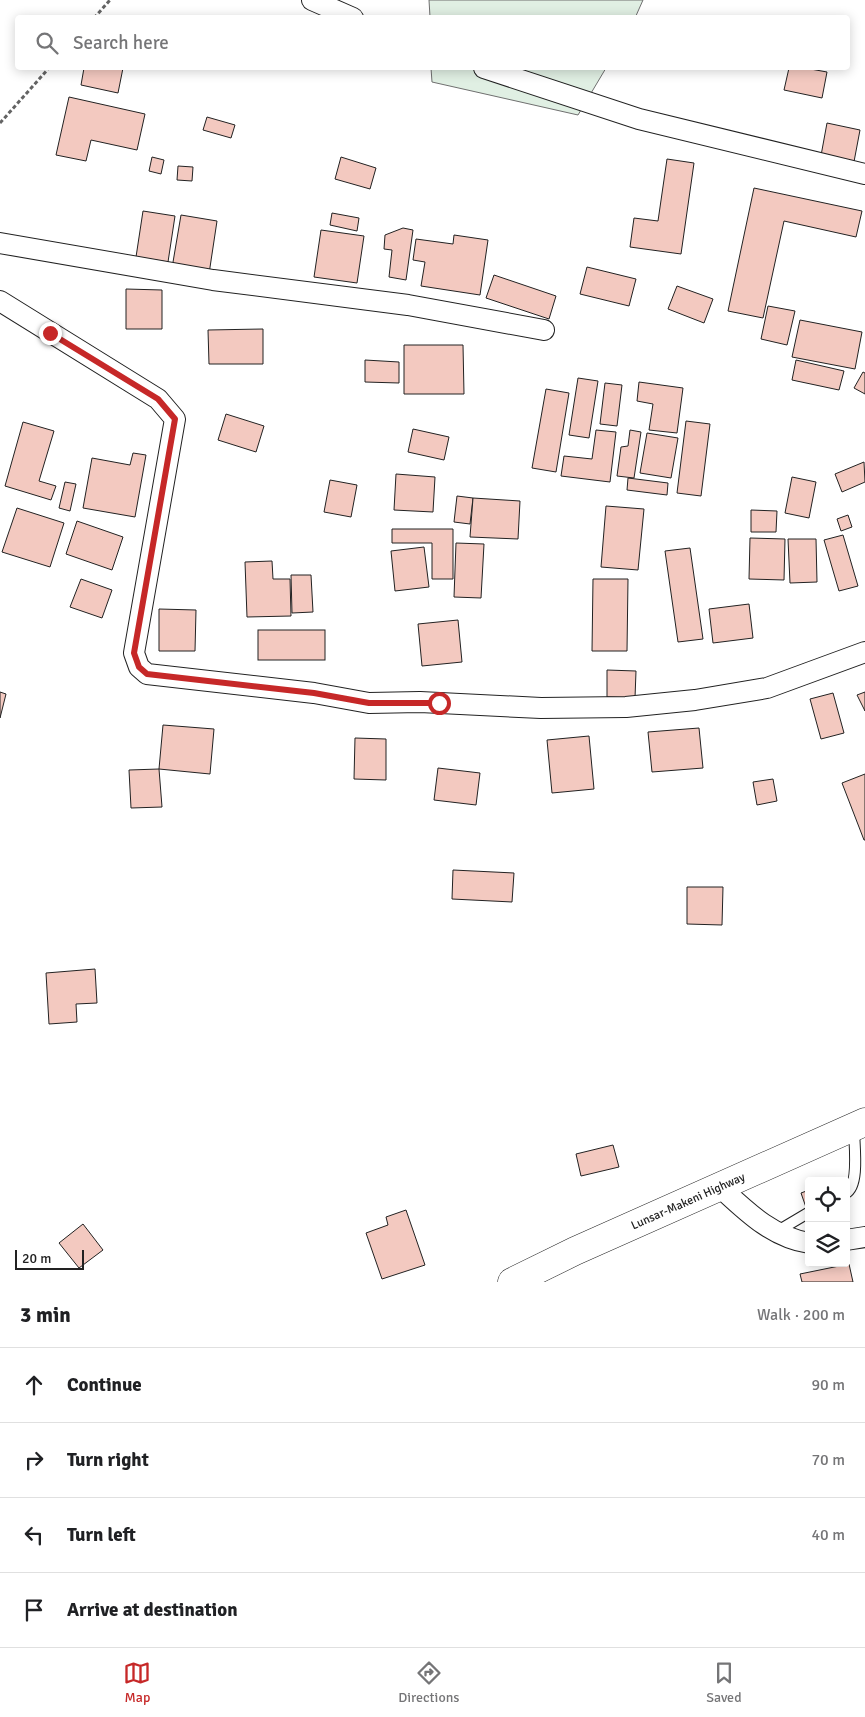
<!DOCTYPE html>
<meta charset="utf-8">
<style>
body{margin:0;font-family:Signika,sans-serif;background:#f6f6f6;color:#202124}
.controls{position:absolute;right:15px;bottom:15px;display:grid;overflow:hidden;border-radius:5px;box-shadow:0 2px 12px #0003}
.controls button{width:45px;height:45px;display:grid;place-items:center;padding:0;border:0;border-bottom:1px solid #e0e0e0;background:#fff;color:#202124;font:25px sans-serif}
.scale{position:absolute;left:15px;bottom:12px;width:69px;box-sizing:border-box;padding-left:5px;border:2px solid #222;border-top:0;font-size:14px;line-height:18px;white-space:nowrap;color:#222;-webkit-text-stroke:4px #fff;paint-order:stroke}
.stop{position:absolute;width:15px;height:15px;margin:-11px;border:4px solid #c62828;border-radius:50%;background:#fff}
.stop.end{background:#c62828;border-color:#fff;box-shadow:0 1px 5px #0008}
.list{margin:0;padding:0;list-style:none}
h2{display:flex;justify-content:space-between;align-items:center;height:65px;margin:0;padding:0 20px;font-size:21px}
h2 small{font-size:16px;font-weight:400;color:#757577}
.list li{display:grid;grid-template-columns:32px 1fr auto;gap:15px;align-items:center;box-sizing:border-box;height:75px;padding:0 20px;border-top:1px solid #e0e0e0}
.list b{display:block;font-size:19px;white-space:nowrap}
.list em{font-size:16px;font-style:normal;color:#757577}
.icon{flex:none;width:28px;height:28px;fill:none;stroke:currentColor;stroke-width:2;stroke-linecap:round;stroke-linejoin:round}
.map{position:relative;flex:none;width:865px;height:1282px;overflow:hidden}
.search{position:absolute;background:#fff;box-shadow:0 2px 12px #0003;left:15px;right:15px;top:15px;height:55px;display:flex;align-items:center;gap:12px;box-sizing:border-box;padding:0 18px;border-radius:5px;color:#757577;font-size:19px}
.sheet{height:365px;background:#fff}
nav{display:flex;justify-content:space-around;align-items:center;box-sizing:border-box;height:70px;border-top:1px solid #e0e0e0;background:#fff;font-size:14px;color:#757577}
nav a{display:grid;justify-items:center;gap:2px}
nav .on{color:#c62828}
.map>svg:first-child{display:block}
.green{fill:#e0efe3;stroke:#6f6f6f}
.building{fill:#f3c9c0;stroke:#222}
.lines{fill:none;stroke-linecap:round;stroke-linejoin:round}
.lane-casing{stroke:#222;stroke-width:12}
.street-casing{stroke:#222;stroke-width:22}
.primary-casing{stroke:#222;stroke-width:29}
.path{stroke:#646464;stroke-width:3;stroke-dasharray:4 2.5;stroke-linecap:butt}
.lane{stroke:#fff;stroke-width:10}
.street{stroke:#fff;stroke-width:20}
.primary{stroke:#fff;stroke-width:28}
.route{stroke:#c62828;stroke-width:6}
.labels{text-anchor:middle;stroke-width:4;stroke-linejoin:round;paint-order:stroke}
.street-label{font-size:12px;fill:#222;stroke:#fff}
</style>
<div class="map">
<svg width="865" height="1282" viewBox="0 0 865 1282">
<rect width="100%" height="100%" fill="#fff"/>
<g class="green">
<polygon points="429,0 643,0 635,18 430,17"/>
<polygon points="431,68 606,68 578,115 432,82"/>
</g>
<g class="building">
<polygon points="84,68 123,68 118,93 81,85"/>
<polygon points="789,68 805,68 827,72 822,98 784,90"/>
<polygon points="69,97 145,114 137,150 91,140 86,161 56,155"/>
<polygon points="207,117 235,125 231,138 203,130"/>
<polygon points="827,123 860,130 853,167 820,161"/>
<polygon points="152,157 164,160 161,174 149,171"/>
<polygon points="341,157 376,168 370,189 335,179"/>
<polygon points="667,159 694,163 681,254 630,247 634,218 658,221"/>
<polygon points="178,166 193,167 192,181 177,180"/>
<polygon points="754,188 862,211 856,237 784,221 763,318 728,311"/>
<polygon points="143,211 175,216 168,262 136,257"/>
<polygon points="332,213 359,218 357,231 330,225"/>
<polygon points="181,215 217,221 209,274 172,268"/>
<polygon points="403,228 413,230 406,280 389,277 392,250 384,249 385,235"/>
<polygon points="321,230 364,236 357,283 314,277"/>
<polygon points="454,235 488,240 480,295 421,286 425,262 413,260 416,239 453,244"/>
<polygon points="587,267 636,279 629,306 580,294"/>
<polygon points="494,275 556,296 549,319 486,298"/>
<polygon points="677,286 713,299 704,323 668,309"/>
<polygon points="126,289 162,290 162,329 126,329"/>
<polygon points="768,306 795,311 787,345 761,339"/>
<polygon points="800,320 862,332 855,369 792,357"/>
<polygon points="263,329 263,364 209,364 208,330"/>
<polygon points="404,345 463,345 464,394 404,394"/>
<polygon points="365,360 399,362 399,383 365,382"/>
<polygon points="796,360 844,371 839,390 792,380"/>
<polygon points="863,372 865,373 865,394 854,388"/>
<polygon points="578,378 598,381 589,438 569,435"/>
<polygon points="639,382 683,388 677,433 649,430 653,404 637,401"/>
<polygon points="605,383 622,385 617,426 600,424"/>
<polygon points="546,389 569,393 556,472 532,468"/>
<polygon points="226,414 264,426 256,452 218,440"/>
<polygon points="686,421 710,424 701,496 677,493"/>
<polygon points="23,422 54,431 39,481 56,486 51,500 5,486"/>
<polygon points="413,429 449,437 444,460 408,452"/>
<polygon points="596,430 616,432 610,482 561,476 564,456 592,459"/>
<polygon points="630,430 641,432 634,478 617,476 621,447 628,446"/>
<polygon points="647,433 678,438 671,478 640,473"/>
<polygon points="133,453 146,455 135,517 83,508 92,458 130,465"/>
<polygon points="864,462 865,482 842,492 835,474"/>
<polygon points="396,474 435,477 433,512 394,510"/>
<polygon points="792,477 816,482 809,518 785,513"/>
<polygon points="628,478 668,483 667,495 627,490"/>
<polygon points="330,480 357,485 351,517 324,512"/>
<polygon points="65,482 76,484 70,511 59,508"/>
<polygon points="457,496 473,498 470,524 454,522"/>
<polygon points="473,498 520,501 518,539 470,537"/>
<polygon points="606,506 644,509 638,570 601,567"/>
<polygon points="17,508 64,523 50,567 2,552"/>
<polygon points="751,510 777,511 776,532 751,532"/>
<polygon points="848,515 852,527 841,531 837,519"/>
<polygon points="77,521 123,537 112,570 66,554"/>
<polygon points="392,529 453,529 453,579 432,579 432,543 392,543"/>
<polygon points="843,535 858,586 839,591 824,540"/>
<polygon points="750,538 785,539 784,580 749,579"/>
<polygon points="788,539 816,539 817,582 790,583"/>
<polygon points="456,543 484,544 481,598 454,597"/>
<polygon points="424,547 429,587 395,591 391,551"/>
<polygon points="690,548 703,639 678,642 665,551"/>
<polygon points="272,561 273,579 290,579 291,616 247,617 245,562"/>
<polygon points="291,575 311,575 313,612 292,613"/>
<polygon points="81,579 112,590 102,618 70,607"/>
<polygon points="593,579 628,579 627,651 592,651"/>
<polygon points="749,604 753,638 713,643 709,609"/>
<polygon points="159,609 196,610 195,651 159,651"/>
<polygon points="458,620 462,662 422,666 418,624"/>
<rect x="258" y="630" width="67" height="30"/>
<polygon points="607,670 636,671 635,698 607,697"/>
<polygon points="0,692 6,694 0,718"/>
<polygon points="865,692 865,711 857,695"/>
<polygon points="833,693 844,733 821,739 810,699"/>
<polygon points="163,725 214,729 210,774 159,769"/>
<polygon points="699,728 703,768 652,772 648,732"/>
<polygon points="589,736 594,789 552,793 547,740"/>
<polygon points="355,738 386,739 386,780 354,779"/>
<polygon points="438,768 480,773 476,805 434,800"/>
<polygon points="159,769 162,807 131,808 129,770"/>
<polygon points="865,774 865,840 864,840 842,783"/>
<polygon points="773,779 777,801 757,805 753,782"/>
<polygon points="453,870 514,873 512,902 452,899"/>
<polygon points="687,887 723,887 722,925 687,924"/>
<polygon points="95,969 97,1003 76,1004 77,1022 49,1024 46,973"/>
<polygon points="613,1145 619,1167 581,1176 576,1154"/>
<polygon points="809,1190 809,1216 801,1193"/>
<polygon points="406,1210 425,1265 382,1279 366,1233 388,1225 386,1217"/>
<polygon points="83,1224 103,1250 79,1268 59,1243"/>
<polygon points="849,1264 853,1282 802,1282 800,1274"/>
</g>
<g class="lines">
<defs>
<g id="lane">
<path d="M 846,1193 C 860,1186 854,1144 854,1129"/>
<polyline points="776,1232 808,1213"/>
</g>
<g id="street">
<polyline points="312,0 353,18"/>
<polyline points="484,68 639,119 865,174"/>
<polyline points="0,243 213,280 408,305 544,330"/>
<polyline points="0,301 158,399 175,419 134,653 139,667 147,674 314,693 369,703 420,702 541,708 626,707 695,700 767,688 865,652"/>
<path d="M 720,1187 C 747,1212 772,1237 809,1243"/>
<polyline points="846,1240 865,1237"/>
</g>
<polyline id="primary" points="512,1282 575,1251 865,1122"/>
</defs>
<use href="#lane" class="lane-casing"/>
<use href="#street" class="street-casing"/>
<use href="#primary" class="primary-casing"/>
<g class="path">
<polyline points="94,18 110,0"/>
<polyline points="0,123 49,68"/>
</g>
<use href="#lane" class="lane"/>
<use href="#street" class="street"/>
<use href="#primary" class="primary"/>
</g>
<g class="lines">
<polyline class="route" points="50,333 158,399 175,419 134,653 139,667 147,674 314,693 369,703 439,703"/>
</g>
<g class="labels">
<g class="street-label">
<text transform="translate(688 1201) rotate(-24)" y="4">Lunsar-Makeni Highway</text>
</g>
</g>
</svg>
<div class="controls">
<button><svg class="icon" aria-label="locate" viewBox="0 0 24 24"><circle cx="12" cy="12" r="6"/><path d="M12 2v4M12 18v4M2 12h4M18 12h4"/></svg></button>
<button><svg class="icon" aria-label="layers" viewBox="0 0 24 24"><path d="M12 4l9 5-9 5-9-5zM3 14l9 5 9-5"/></svg></button>
</div>
<div class="scale">20 m</div>
<div class="stop" style="left:439px;top:703px"></div>
<div class="stop end" style="left:50px;top:333px"></div>
<div class="search"><svg class="icon" aria-label="search" viewBox="0 0 24 24"><circle cx="10" cy="10" r="6"/><path d="M15 15l6 6"/></svg>Search here</div>
</div>
<section class="sheet">
<h2>3 min<small>Walk · 200 m</small></h2>
<ul class="list">
<li><svg class="icon" aria-label="ahead" viewBox="0 0 24 24"><path d="M12 20V5M6 11l6-6 6 6"/></svg><div><b>Continue</b></div><em>90 m</em></li>
<li><svg class="icon" aria-label="right" viewBox="0 0 24 24"><path d="M7 20v-9h11M14 6l5 5-5 5"/></svg><div><b>Turn right</b></div><em>70 m</em></li>
<li><svg class="icon" aria-label="left" viewBox="0 0 24 24"><path d="M17 20v-9H6M10 6l-5 5 5 5"/></svg><div><b>Turn left</b></div><em>40 m</em></li>
<li><svg class="icon" aria-label="arrive" viewBox="0 0 24 24"><path d="M6 21V4h12l-3 4 3 4H6"/></svg><div><b>Arrive at destination</b></div></li>
</ul>
</section>
<nav>
<a class="on"><svg class="icon" aria-label="map" viewBox="0 0 24 24"><path d="M3 6l6-2 6 2 6-2v14l-6 2-6-2-6 2zM9 4v14M15 6v14"/></svg>Map</a>
<a><svg class="icon" aria-label="directions" viewBox="0 0 24 24"><path d="M12 3l9 9-9 9-9-9zM9 14v-3h6M13 9l2 2-2 2"/></svg>Directions</a>
<a><svg class="icon" aria-label="saved" viewBox="0 0 24 24"><path d="M7 4h10v16l-5-4-5 4z"/></svg>Saved</a>
</nav>
